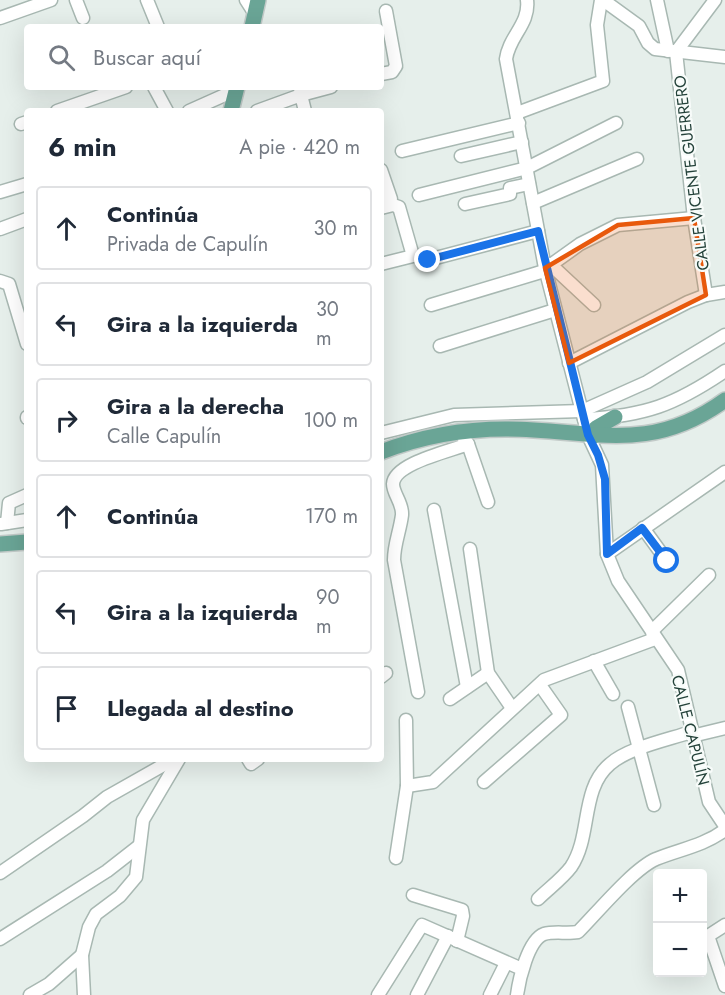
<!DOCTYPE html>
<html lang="es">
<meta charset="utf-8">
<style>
body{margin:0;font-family:Jost,sans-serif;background:#f6f6f7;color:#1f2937}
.controls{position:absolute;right:18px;bottom:18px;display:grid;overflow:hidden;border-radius:6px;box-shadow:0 6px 24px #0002}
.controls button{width:54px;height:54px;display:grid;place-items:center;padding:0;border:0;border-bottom:2px solid #e0e1e3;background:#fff;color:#1f2937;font:30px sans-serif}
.stop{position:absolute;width:18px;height:18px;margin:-14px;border:4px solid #1a73e8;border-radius:50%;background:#fff}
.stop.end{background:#1a73e8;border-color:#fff;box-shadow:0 2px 6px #0008}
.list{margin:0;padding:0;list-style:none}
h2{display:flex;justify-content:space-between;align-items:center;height:78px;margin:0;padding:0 24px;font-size:26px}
h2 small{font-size:20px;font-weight:400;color:#747a83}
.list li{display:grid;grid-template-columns:39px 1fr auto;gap:18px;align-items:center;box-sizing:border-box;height:84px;margin:0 12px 12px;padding:0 12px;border:2px solid #e0e1e3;border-radius:6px}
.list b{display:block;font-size:22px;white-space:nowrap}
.list p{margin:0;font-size:20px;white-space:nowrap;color:#747a83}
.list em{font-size:20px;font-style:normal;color:#747a83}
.icon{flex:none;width:33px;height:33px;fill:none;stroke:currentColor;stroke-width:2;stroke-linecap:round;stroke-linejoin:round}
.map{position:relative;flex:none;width:725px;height:995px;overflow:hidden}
.search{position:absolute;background:#fff;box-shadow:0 6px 24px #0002;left:24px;top:24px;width:360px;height:66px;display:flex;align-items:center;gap:15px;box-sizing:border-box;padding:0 21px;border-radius:6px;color:#747a83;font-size:22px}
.panel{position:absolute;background:#fff;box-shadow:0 6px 24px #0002;left:24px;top:108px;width:360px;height:654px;border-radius:6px}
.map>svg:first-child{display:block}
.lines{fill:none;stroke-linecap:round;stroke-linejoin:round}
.minor-casing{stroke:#a8b8b2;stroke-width:15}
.major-casing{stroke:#c2cac8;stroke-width:18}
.minor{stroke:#fff;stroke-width:12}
.major{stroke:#6aa596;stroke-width:15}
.route{stroke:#1a73e8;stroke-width:8}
.marked{fill:#e8590c;fill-opacity:0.2;stroke:#e8590c;stroke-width:4.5;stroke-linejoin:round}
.labels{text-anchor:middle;stroke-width:4.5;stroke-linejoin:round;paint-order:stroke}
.street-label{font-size:16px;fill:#24423a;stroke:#f7fbf9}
</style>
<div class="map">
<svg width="725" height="995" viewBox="0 0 725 995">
<rect width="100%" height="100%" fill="#e6efeb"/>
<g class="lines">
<defs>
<g id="minor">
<polyline points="76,0 83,18"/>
<polyline points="147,0 158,27"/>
<polyline points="246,0 255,14"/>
<path d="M 527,0 C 530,24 509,36 506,59 L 545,268 L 588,435 L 602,465 L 607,554 L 618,581 L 678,670 L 709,802 L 725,826"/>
<polyline points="603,0 639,26 648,43 655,49 725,57"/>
<polyline points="657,0 668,51"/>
<polyline points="0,18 51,0"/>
<polyline points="381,74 392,72 396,66 386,11"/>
<polyline points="154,87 167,111"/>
<polyline points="300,88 301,95 331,87"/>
<polyline points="57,111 126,87"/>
<polyline points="189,111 236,90"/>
<polyline points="257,111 301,95 305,111"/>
<polyline points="517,113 603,81 597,25 601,0"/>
<polyline points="21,124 27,122"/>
<polyline points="402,151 519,123"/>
<polyline points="461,156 522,142"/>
<polyline points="381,170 391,199 381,201"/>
<polyline points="0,192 27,184"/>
<polyline points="419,195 527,168 616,123"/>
<polyline points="533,203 637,159"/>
<polyline points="465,204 510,194 510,188 529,184"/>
<polyline points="381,208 393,205 399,207 413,256 381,264"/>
<polyline points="0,229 27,219"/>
<polyline points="428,260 538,231"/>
<polyline points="550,264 594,305"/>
<polyline points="0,281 9,284 27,344"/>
<polyline points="706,295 694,218 676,52 715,0"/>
<polyline points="431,305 541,272 580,244 618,225 694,218"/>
<polyline points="440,346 555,310"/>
<polyline points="569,363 688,302 706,295 725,292"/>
<polyline points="27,418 27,417"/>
<path d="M 584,419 C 645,416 675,405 725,371"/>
<polyline points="381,433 454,415 582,411 647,382 725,335"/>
<polyline points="468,444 488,502"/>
<polyline points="434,510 467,687"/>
<polyline points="7,523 9,503 27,495"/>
<polyline points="1,524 27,520"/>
<polyline points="643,528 667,561"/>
<polyline points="470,549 488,673 512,708"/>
<polyline points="607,554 725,472"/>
<polyline points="594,661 613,694"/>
<polyline points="381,677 386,673"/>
<path d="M 418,692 L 394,560 C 394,544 400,531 402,515 C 403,503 393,494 393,484 C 394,463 451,451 468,444 L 459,431"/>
<polyline points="450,699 488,673"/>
<polyline points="628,707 654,805"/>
<polyline points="692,736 725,728"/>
<polyline points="248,759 251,764 258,759"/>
<polyline points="484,782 561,715 540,685"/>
<polyline points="407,786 433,782 544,680 652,640 653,630 709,575"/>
<polyline points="396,858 407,786 406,720"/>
<polyline points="0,873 83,816 107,797 174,759"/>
<polyline points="413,895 462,910 463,916 457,941"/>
<path d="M 538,899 C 548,889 562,879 571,867 C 592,836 580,789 610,764 C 628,748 667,740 691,732"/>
<polyline points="725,925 708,936 725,986"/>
<polyline points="0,939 107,871 139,846"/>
<polyline points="30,995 49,984 82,955"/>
<polyline points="84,995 82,955 89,927 96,914 120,896 136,877 143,820 179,759"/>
<polyline points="378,995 422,925 522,969"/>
<polyline points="417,995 448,936"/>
<polyline points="490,995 506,963"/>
<path d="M 517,995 C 519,980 528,940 544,934 C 554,931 567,934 578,932 C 597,913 633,869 656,859 C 681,849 703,846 725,830"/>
</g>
<g id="major">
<polyline points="252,27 258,0"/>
<polyline points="231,111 237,87"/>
<polyline points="594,436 596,428 615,417"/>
<path d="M 381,452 C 422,436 462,429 506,429 C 591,429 648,456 725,400"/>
<polyline points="0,544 27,542"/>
</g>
</defs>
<use href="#minor" class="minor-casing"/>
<use href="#major" class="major-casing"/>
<use href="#minor" class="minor"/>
<use href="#major" class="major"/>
</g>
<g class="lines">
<polyline class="route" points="428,260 538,231 588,435 598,455 605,479 607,554 642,528 667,561"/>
</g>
<path class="marked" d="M 694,218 L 706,295 L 569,363 L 545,268 L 618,225 Z"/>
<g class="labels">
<g class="street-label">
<text transform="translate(691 173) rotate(-97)" y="6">CALLE VICENTE GUERRERO</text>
<text transform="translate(691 730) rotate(76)" y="6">CALLE CAPULÍN</text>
</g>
</g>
</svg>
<div class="controls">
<button>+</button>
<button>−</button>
</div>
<div class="stop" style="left:667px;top:561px"></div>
<div class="stop end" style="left:428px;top:260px"></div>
<div class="search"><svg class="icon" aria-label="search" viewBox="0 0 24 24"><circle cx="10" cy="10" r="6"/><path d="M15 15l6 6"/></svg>Buscar aquí</div>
<section class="panel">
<h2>6 min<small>A pie · 420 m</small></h2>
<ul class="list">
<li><svg class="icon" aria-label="ahead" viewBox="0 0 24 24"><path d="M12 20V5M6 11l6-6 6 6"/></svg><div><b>Continúa</b><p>Privada de Capulín</p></div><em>30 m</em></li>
<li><svg class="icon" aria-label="left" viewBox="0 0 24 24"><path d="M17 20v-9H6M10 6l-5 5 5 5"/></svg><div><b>Gira a la izquierda</b></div><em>30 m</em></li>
<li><svg class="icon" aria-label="right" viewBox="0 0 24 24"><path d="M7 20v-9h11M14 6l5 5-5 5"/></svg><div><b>Gira a la derecha</b><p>Calle Capulín</p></div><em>100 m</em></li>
<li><svg class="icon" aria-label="ahead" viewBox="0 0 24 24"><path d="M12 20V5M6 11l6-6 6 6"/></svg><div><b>Continúa</b></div><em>170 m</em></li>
<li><svg class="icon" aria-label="left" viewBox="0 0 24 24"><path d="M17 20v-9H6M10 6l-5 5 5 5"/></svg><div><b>Gira a la izquierda</b></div><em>90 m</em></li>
<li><svg class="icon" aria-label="arrive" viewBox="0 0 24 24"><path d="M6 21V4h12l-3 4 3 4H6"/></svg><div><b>Llegada al destino</b></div></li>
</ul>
</section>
</div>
